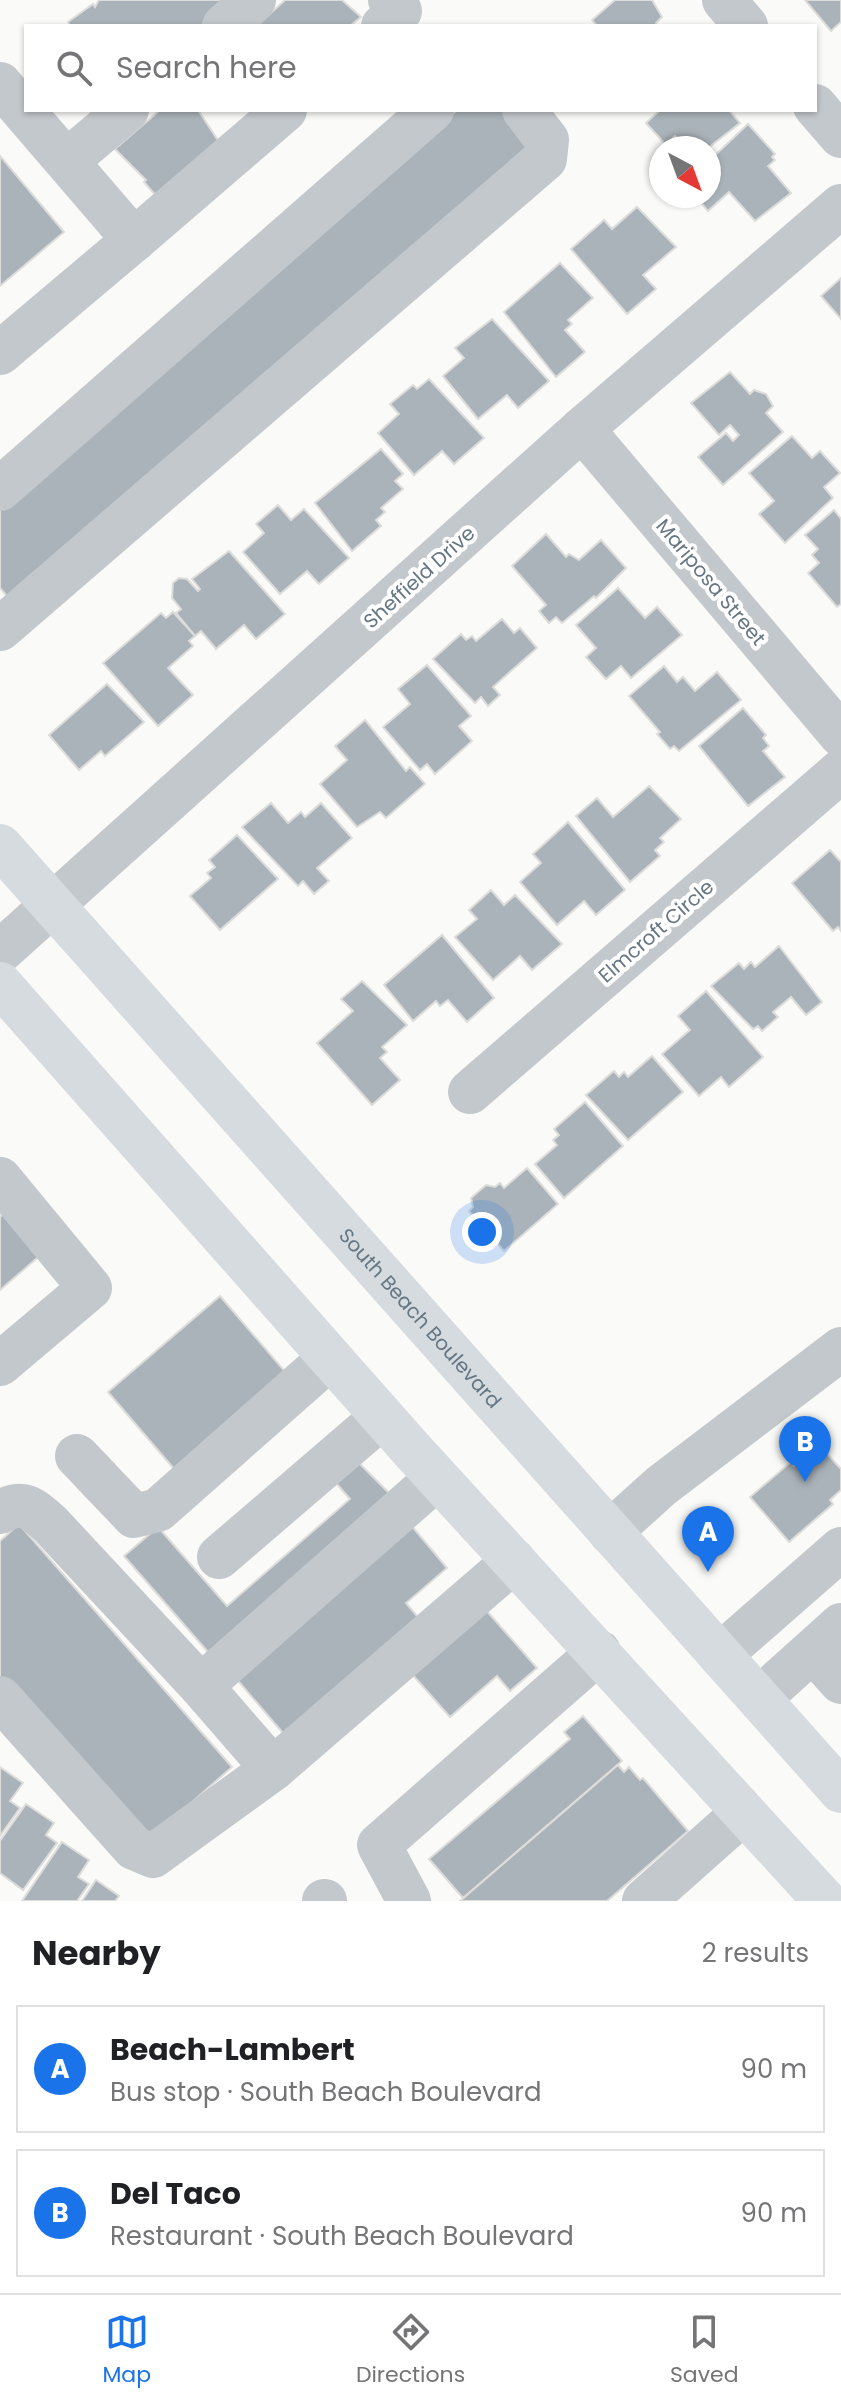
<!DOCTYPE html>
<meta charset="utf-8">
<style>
body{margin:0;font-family:Poppins,sans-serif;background:#f2f2f2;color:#202124}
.compass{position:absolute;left:649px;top:136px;width:72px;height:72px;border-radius:50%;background:#fff;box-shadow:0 2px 6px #0004;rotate:139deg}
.you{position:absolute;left:482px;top:1232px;width:28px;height:28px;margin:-20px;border:6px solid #fff;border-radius:50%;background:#1a73e8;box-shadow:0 0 0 12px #1a73e833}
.badge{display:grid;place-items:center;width:52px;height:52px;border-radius:50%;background:#1a73e8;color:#fff;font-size:26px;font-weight:700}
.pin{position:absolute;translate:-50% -66px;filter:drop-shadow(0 2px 4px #0008)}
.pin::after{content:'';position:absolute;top:42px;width:28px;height:24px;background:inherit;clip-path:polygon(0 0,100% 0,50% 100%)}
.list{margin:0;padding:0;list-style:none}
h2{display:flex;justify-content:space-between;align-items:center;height:104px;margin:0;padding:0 32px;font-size:34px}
h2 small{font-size:26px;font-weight:400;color:#757577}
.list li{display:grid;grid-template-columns:52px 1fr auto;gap:24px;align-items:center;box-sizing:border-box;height:128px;margin:0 16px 16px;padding:0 16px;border:2px solid #e0e0e0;border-radius:0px}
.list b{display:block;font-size:30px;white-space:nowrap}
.list p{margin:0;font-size:26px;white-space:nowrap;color:#757577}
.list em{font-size:26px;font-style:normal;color:#757577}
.icon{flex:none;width:44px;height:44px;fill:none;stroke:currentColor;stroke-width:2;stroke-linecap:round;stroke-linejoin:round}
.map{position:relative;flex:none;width:841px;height:1901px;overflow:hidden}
.search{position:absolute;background:#fff;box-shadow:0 2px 6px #0004;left:24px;right:24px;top:24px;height:88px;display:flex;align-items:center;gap:20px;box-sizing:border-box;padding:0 28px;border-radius:0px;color:#757577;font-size:30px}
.sheet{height:392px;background:#fff}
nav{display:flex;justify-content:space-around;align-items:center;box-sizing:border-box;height:112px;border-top:2px solid #e0e0e0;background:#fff;font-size:22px;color:#757577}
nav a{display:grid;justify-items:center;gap:4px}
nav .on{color:#1a73e8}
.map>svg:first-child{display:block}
.building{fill:#aab3b9;stroke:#dcdcda;stroke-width:2}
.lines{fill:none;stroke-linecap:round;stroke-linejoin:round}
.minor{stroke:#c3c8cc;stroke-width:44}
.major{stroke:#d6dbdf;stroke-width:44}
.labels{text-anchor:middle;stroke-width:8;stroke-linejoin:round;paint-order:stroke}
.street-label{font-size:20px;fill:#657683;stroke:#fff}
</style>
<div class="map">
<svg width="841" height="1901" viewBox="0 0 841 1901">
<rect width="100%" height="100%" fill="#fafaf8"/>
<g class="building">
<polygon points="99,0 231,0 201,26 70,26 68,22 93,4 95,7"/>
<polygon points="285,0 342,0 361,17 350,26 261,26 259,24"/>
<polygon points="615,0 652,0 662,17 656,23 658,26 597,26 592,20"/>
<polygon points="805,0 841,0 841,22 831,31"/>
<polygon points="160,110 198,110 219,142 157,197 144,182 146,180 115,149"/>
<polygon points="457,110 503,110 536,147 12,602 0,588 0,507"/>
<polygon points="660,110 729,110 740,123 708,148 686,148 675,136 666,145 646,123"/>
<polygon points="748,124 775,154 772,157 775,160 768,166 791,193 755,221 729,192 708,211 695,196 709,196 709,161"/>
<polygon points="0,156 64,232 0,286"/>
<polygon points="637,207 676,247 643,275 656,289 627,314 571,249 604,220 612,229"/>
<polygon points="560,263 593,298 568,320 572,324 565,330 585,352 556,377 504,312"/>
<polygon points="841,278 841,319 821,296"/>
<polygon points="492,319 549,381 518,408 507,395 478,419 443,376 464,358 455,348"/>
<polygon points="730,372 750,394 754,390 766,394 773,406 766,413 783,432 723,485 698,457 726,433 733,441 739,435 730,425 719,435 691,403"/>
<polygon points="429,379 484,438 454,464 442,451 414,475 378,433 399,414 390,404 413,385 417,389"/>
<polygon points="792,436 812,458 820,451 840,473 824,487 833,498 785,543 759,514 774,501 749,473"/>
<polygon points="381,449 403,474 395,481 403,489 381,508 385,512 376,520 381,526 352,551 315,503"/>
<polygon points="278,505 291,520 304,509 349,558 319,584 307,571 280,594 243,552 264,533 256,524"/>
<polygon points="834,510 841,519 841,604 837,607 808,573 819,563 812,555 818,549 805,535"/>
<polygon points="546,534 566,557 569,554 579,560 601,540 626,568 596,598 594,596 562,623 556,617 549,623 539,611 546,605 512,566"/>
<polygon points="229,551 285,614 256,639 244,625 216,649 201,631 195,636 176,613 181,609 172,598 173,583 179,578 187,579 198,591 200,589 192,579"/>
<polygon points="618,588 645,618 657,607 682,635 631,678 621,666 606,679 586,657 596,648 576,625"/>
<polygon points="173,612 195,636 189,641 193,646 168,668 193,695 158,726 103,663 161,613 166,618"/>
<polygon points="502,619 514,633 520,628 537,648 493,687 500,695 488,706 481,697 475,703 433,659 461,634 466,640 472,636 476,641"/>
<polygon points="427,665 471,716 459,726 472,741 435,774 427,764 420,770 383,727 410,704 398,689"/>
<polygon points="664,666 677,682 683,677 695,691 717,672 741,700 679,751 674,746 670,749 657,734 660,732 629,696"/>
<polygon points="107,684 144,722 105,756 101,751 79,770 49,735"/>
<polygon points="743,708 766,735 763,738 769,746 763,751 785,777 748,806 699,746"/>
<polygon points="365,720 406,771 410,767 425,784 386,818 380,812 357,827 320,784 347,760 335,746"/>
<polygon points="649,786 681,819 660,838 664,842 655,850 660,856 630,882 576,816 597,798 613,817"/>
<polygon points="271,803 288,823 301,812 305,817 321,803 352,838 317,868 329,881 314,894 303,881 298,886 242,827"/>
<polygon points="568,822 625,890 596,915 584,901 557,925 520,882 541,863 533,854"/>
<polygon points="237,835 278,879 220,930 190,896 211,878 207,873 215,867 209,860"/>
<polygon points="830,850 841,862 841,931 838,927 833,931 792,883"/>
<polygon points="491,890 504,905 515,895 562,944 532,970 520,956 493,980 455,937 477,919 469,910"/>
<polygon points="442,935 494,998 467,1022 448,1000 440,1006 436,1001 413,1021 384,985"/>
<polygon points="779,946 822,1002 806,1015 791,997 773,1012 778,1017 762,1031 758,1026 753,1029 711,986 739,963 744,969 751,962 755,967"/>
<polygon points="362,981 407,1025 382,1047 387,1052 380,1058 400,1080 372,1105 317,1043 353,1011 341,999"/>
<polygon points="706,991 763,1057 729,1087 721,1077 699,1096 662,1054 690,1030 678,1016"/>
<polygon points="652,1056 683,1092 628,1140 586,1095 614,1071 619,1077 624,1072 628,1077"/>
<polygon points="585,1102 623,1146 564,1198 535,1164 557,1145 553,1140 559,1135 554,1129"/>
<polygon points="527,1168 558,1204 504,1251 469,1211 473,1207 471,1198 486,1185 495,1187 500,1183 504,1188"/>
<polygon points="7,1211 43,1253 0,1290 0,1217"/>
<polygon points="220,1296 293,1381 181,1477 108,1392"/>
<polygon points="819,1445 841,1469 841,1490 830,1500 833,1504 789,1542 750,1497 791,1462 794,1466"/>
<polygon points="359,1463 389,1493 215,1660 124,1556 158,1527 227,1606 350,1499 336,1483"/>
<polygon points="19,1524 232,1767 143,1845 0,1681 0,1541"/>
<polygon points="410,1524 447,1568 406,1603 423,1623 288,1739 234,1676"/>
<polygon points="485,1609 537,1668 510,1691 497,1676 450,1717 411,1673"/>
<polygon points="583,1716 622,1761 463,1898 429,1859 570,1739 564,1732"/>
<polygon points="618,1765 624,1772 629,1767 640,1780 643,1778 688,1831 607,1901 460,1901"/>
<polygon points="0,1767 23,1783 10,1801 20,1808 0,1836"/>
<polygon points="26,1804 54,1823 46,1835 57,1843 23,1890 0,1873 0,1841"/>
<polygon points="62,1842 89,1860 78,1877 89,1884 77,1901 22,1901"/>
<polygon points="96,1880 119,1896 115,1901 82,1901"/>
</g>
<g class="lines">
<g class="minor">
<polyline points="724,0 746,26"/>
<polyline points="224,26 254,0"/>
<polyline points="383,26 400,11 390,0"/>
<polyline points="0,84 134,240 0,353"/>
<polyline points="815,106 841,136"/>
<polyline points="67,161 127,110"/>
<polyline points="134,240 285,110"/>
<polyline points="582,429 841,735"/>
<polyline points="0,489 432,110"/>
<polyline points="0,629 545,159 547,140 524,110"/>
<polyline points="0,952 582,429 841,206"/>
<polyline points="470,1092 841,771"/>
<polyline points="0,1179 90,1288 0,1364"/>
<polyline points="77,1456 134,1516 158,1510 330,1358"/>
<path d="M 0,1512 C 23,1499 32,1508 50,1524 L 201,1686 L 273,1769"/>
<polyline points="610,1532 661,1486 841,1349"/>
<polyline points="219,1557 382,1417"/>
<polyline points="813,1651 841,1682"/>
<polyline points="720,1655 841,1549"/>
<polyline points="201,1686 437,1478"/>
<polyline points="0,1698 134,1848 153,1856 273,1769 514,1561"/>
<polyline points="760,1698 841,1625"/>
<polyline points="324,1901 325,1901"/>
<polyline points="409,1901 379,1845 599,1652"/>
<polyline points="644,1901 743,1813"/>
</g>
<g class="major">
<path id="s1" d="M 0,846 L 841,1791"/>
<polyline points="0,984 412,1450 825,1901"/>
</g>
</g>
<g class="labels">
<g class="street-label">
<text transform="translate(419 577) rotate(-42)" y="7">Sheffield Drive</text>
<text transform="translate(711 582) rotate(50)" y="7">Mariposa Street</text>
<text transform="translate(656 931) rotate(-41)" y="7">Elmcroft Circle</text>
<text dy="7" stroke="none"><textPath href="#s1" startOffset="632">South Beach Boulevard</textPath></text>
</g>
</g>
</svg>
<svg class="compass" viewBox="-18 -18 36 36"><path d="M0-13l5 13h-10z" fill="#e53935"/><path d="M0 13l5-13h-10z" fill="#757577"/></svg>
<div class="you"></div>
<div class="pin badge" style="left:708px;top:1572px">A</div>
<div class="pin badge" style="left:805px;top:1482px">B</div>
<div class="search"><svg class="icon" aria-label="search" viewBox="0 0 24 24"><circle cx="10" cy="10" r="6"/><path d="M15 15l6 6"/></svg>Search here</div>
</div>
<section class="sheet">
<h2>Nearby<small>2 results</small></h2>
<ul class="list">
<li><span class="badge">A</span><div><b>Beach-Lambert</b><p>Bus stop · South Beach Boulevard</p></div><em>90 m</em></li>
<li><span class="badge">B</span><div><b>Del Taco</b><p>Restaurant · South Beach Boulevard</p></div><em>90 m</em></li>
</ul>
</section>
<nav>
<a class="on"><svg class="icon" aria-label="map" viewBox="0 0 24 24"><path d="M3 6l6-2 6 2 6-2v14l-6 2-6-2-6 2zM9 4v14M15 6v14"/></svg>Map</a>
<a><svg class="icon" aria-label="directions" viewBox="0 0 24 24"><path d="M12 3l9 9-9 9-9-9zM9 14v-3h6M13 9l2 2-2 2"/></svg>Directions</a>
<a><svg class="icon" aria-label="saved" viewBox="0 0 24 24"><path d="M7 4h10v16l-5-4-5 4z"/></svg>Saved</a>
</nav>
